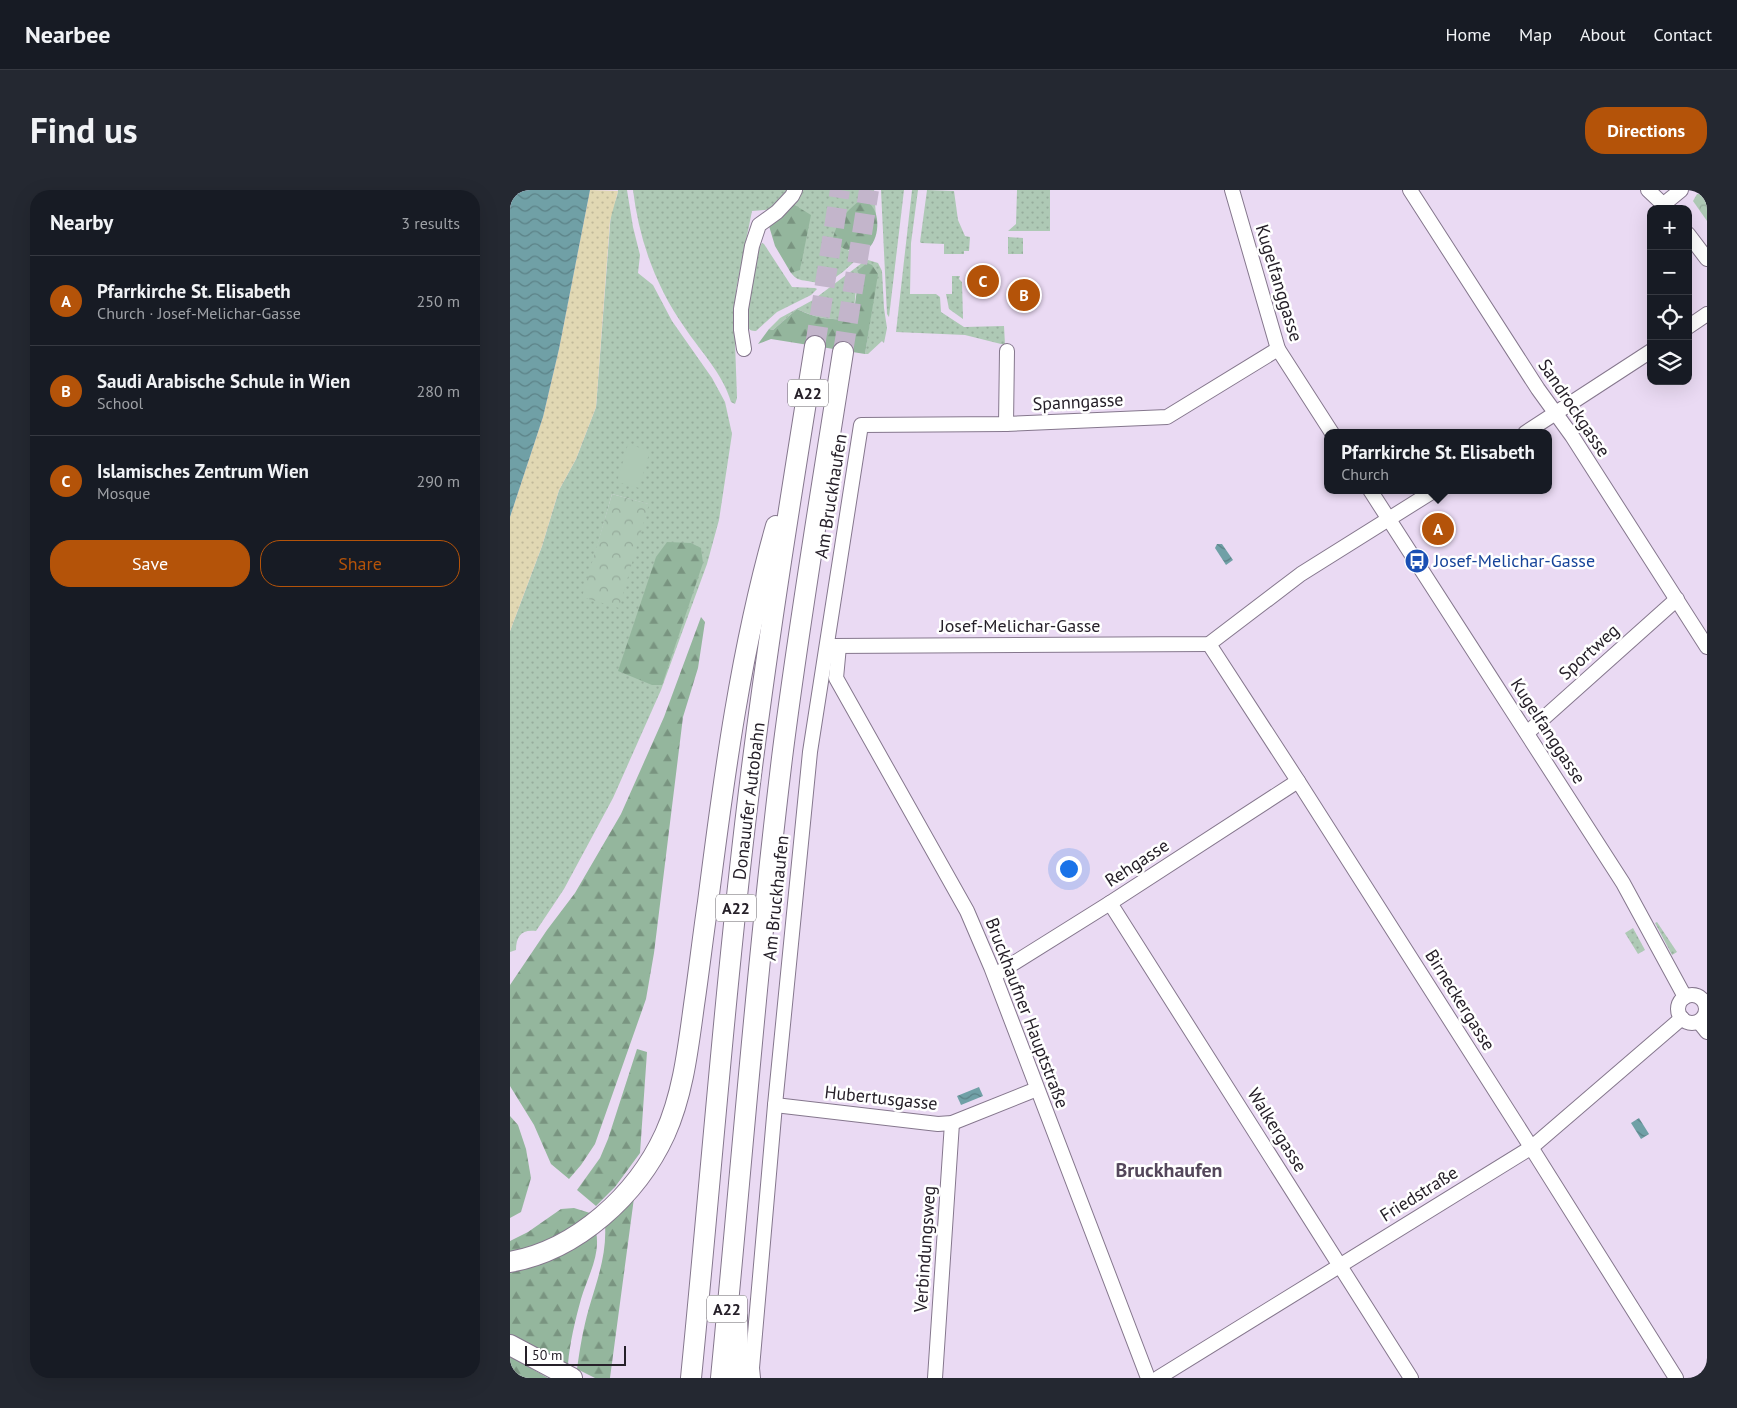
<!DOCTYPE html>
<meta charset="utf-8">
<style>
body{margin:0;font-family:"PT Sans",sans-serif;background:#242831;color:#f1f3f6}
.controls{position:absolute;right:15px;top:15px;display:grid;overflow:hidden;border-radius:10px;box-shadow:0 5px 20px #0002}
.controls button{width:45px;height:45px;display:grid;place-items:center;padding:0;border:0;border-bottom:1px solid #363941;background:#171b24;color:#f1f3f6;font:25px sans-serif}
.scale{position:absolute;left:15px;bottom:12px;width:101px;box-sizing:border-box;padding-left:5px;border:2px solid #262029;border-top:0;font-size:14px;line-height:18px;white-space:nowrap;color:#262029;-webkit-text-stroke:4px #fff;paint-order:stroke}
.you{position:absolute;left:558px;top:678px;width:18px;height:18px;margin:-12px;border:4px solid #fff;border-radius:50%;background:#1a73e8;box-shadow:0 0 0 8px #1a73e833}
.badge{display:grid;place-items:center;width:32px;height:32px;border-radius:50%;background:#b45309;color:#fff;font-size:16px;font-weight:700}
.pin{position:absolute;translate:-50% -50%;border:2px solid #fff;box-shadow:0 1px 5px #0006}
.popup{position:absolute;left:814px;top:239px;width:228px;height:65px;box-sizing:border-box;display:grid;place-content:center;border-radius:10px;background:#171b24;filter:drop-shadow(0 1px 4px #0005);font-size:16px;white-space:nowrap;color:#9ea1a6}
.popup b{font-size:19px;color:#f1f3f6}
.popup::after{content:'';position:absolute;left:50%;top:100%;margin-left:-10px;border:10px solid transparent;border-top-color:#171b24}
.list{margin:0;padding:0;list-style:none}
h2{display:flex;justify-content:space-between;align-items:center;height:65px;margin:0;padding:0 20px;font-size:21px}
h2 small{font-size:16px;font-weight:400;color:#9ea1a6}
.list li{display:grid;grid-template-columns:32px 1fr auto;gap:15px;align-items:center;box-sizing:border-box;height:90px;padding:0 20px;border-top:1px solid #363941}
.list b{display:block;font-size:19px;white-space:nowrap}
.list p{margin:0;font-size:16px;white-space:nowrap;color:#9ea1a6}
.list em{font-size:16px;font-style:normal;color:#9ea1a6}
.actions{display:flex;gap:10px;padding:15px 20px}
.actions a{flex:1;padding:11px 0;border:1px solid #b45309;border-radius:20px;text-align:center;font-size:18px;color:#b45309}
.actions .main{background:#b45309;color:#fff}
.icon{flex:none;width:28px;height:28px;fill:none;stroke:currentColor;stroke-width:2;stroke-linecap:round;stroke-linejoin:round}
.map{position:relative;flex:none;width:1197px;height:1188px;overflow:hidden;border-radius:20px}
header{display:flex;align-items:center;gap:30px;box-sizing:border-box;height:70px;padding:0 25px;background:#171b24;border-bottom:1px solid #363941}
header strong{font-size:24px}
nav{display:flex;gap:28px;margin-inline-start:auto;font-size:18px}
.intro{display:flex;align-items:center;justify-content:space-between;box-sizing:border-box;height:120px;padding:0 30px}
h1{margin:0;font-size:35px}
.button{padding:12px 22px;border-radius:20px;background:#b45309;color:#fff;font-size:18px;font-weight:700}
main{display:flex;gap:30px;padding:0 30px}
aside{flex:1;background:#171b24;border-radius:20px;box-shadow:0 5px 20px #0002}
.map>svg:first-child{display:block}
.grass{fill:url(#grass-dots);fill-rule:evenodd}
.forest{fill:url(#forest-firs)}
.sand{fill:url(#sand-dots)}
.park{fill:url(#park-crowns)}
.pitch{fill:#aec9b5}
.water{fill:url(#water-waves)}
.lines{fill:none;stroke-linecap:round;stroke-linejoin:round}
.highway-tunnel{stroke:#c3b5cb;stroke-width:20;stroke-dasharray:20 10;stroke-linecap:butt}
.minor-casing{stroke:#85778d;stroke-width:16}
.highway-casing{stroke:#85778d;stroke-width:22}
.minor{stroke:#fff;stroke-width:14}
.highway{stroke:#fff;stroke-width:20}
.labels{text-anchor:middle;stroke-width:5;stroke-linejoin:round;paint-order:stroke}
.shield{fill:#fff;stroke:#676369;stroke-width:1}
.shield-label{font-size:16px;font-weight:bold;fill:#262029}
.street-label{font-size:18px;fill:#262029;stroke:#fff}
.transit-label{font-size:18px;fill:#164399;stroke:#fff;text-anchor:start}
.quarter-label{font-size:20px;font-weight:bold;fill:#54475b;stroke:#fff}
</style>
<header>
<strong>Nearbee</strong>
<nav><a>Home</a><a>Map</a><a>About</a><a>Contact</a></nav>
</header>
<div class="intro"><h1>Find us</h1><a class="button">Directions</a></div>
<main>
<aside>
<h2>Nearby<small>3 results</small></h2>
<ul class="list">
<li><span class="badge">A</span><div><b>Pfarrkirche St. Elisabeth</b><p>Church · Josef-Melichar-Gasse</p></div><em>250 m</em></li>
<li><span class="badge">B</span><div><b>Saudi Arabische Schule in Wien</b><p>School</p></div><em>280 m</em></li>
<li><span class="badge">C</span><div><b>Islamisches Zentrum Wien</b><p>Mosque</p></div><em>290 m</em></li>
</ul>
<div class="actions"><a class="main">Save</a><a>Share</a></div>
</aside>
<div class="map">
<svg width="1197" height="1188" viewBox="0 0 1197 1188">
<defs>
<pattern id="grass-dots" width="8" height="8" patternUnits="userSpaceOnUse" patternTransform="scale(1.25)"><rect width="8" height="8" fill="#aec9b5"/><path d="M2 2h.1M6 6h.1" fill="none" stroke="#96ac9c" stroke-width="1.8" stroke-linecap="round"/></pattern>
<pattern id="forest-firs" width="22" height="20" patternUnits="userSpaceOnUse" patternTransform="scale(1.25)"><rect width="22" height="20" fill="#94b69d"/><path d="M5 1l3.5 6h-7zM16 11l3.5 6h-7z" fill="#799480"/></pattern>
<pattern id="sand-dots" width="8" height="8" patternUnits="userSpaceOnUse" patternTransform="scale(1.25)"><rect width="8" height="8" fill="#e1d8b3"/><path d="M2 2h.1M6 6h.1" fill="none" stroke="#c1b99a" stroke-width="1.8" stroke-linecap="round"/></pattern>
<pattern id="park-crowns" width="20" height="18" patternUnits="userSpaceOnUse" patternTransform="scale(1.25)"><rect width="20" height="18" fill="#aec9b5"/><path d="M2 6a3 3 0 1 1 6 0M12 15a3 3 0 1 1 6 0" fill="none" stroke="#96ac9c"/></pattern>
<pattern id="water-waves" width="16" height="10" patternUnits="userSpaceOnUse" patternTransform="scale(1.25)"><rect width="16" height="10" fill="#70a0a6"/><path d="M0 5q4-4 8 0t8 0" fill="none" stroke="#5c8287"/></pattern>
</defs>
<rect width="100%" height="100%" fill="#eadaf3"/>
<g class="grass">
<path d="M 108,0 L 117,0 L 123,37 L 130,65 L 128,83 L 143,95 L 162,131 L 202,188 L 215,212 L 222,244 L 209,330 L 197,374 L 151,500 L 103,608 L 54,699 L 26,741 C 12,739 6,746 6,760 L 0,762 L 0,441 L 32,356 L 49,300 L 66,269 L 86,217 L 101,22 L 107,6 ZM 102,304 L 138,314 L 73,407 Z"/>
<path d="M 123,0 L 279,0 C 266,18 265,20 242,21 L 226,100 L 225,152 L 227,208 L 225,214 L 221,212 C 213,184 191,162 175,138 C 146,97 129,50 123,0 Z"/>
<path d="M 291,0 L 364,0 L 366,26 L 362,17 L 338,61 L 355,61 C 345,71 327,90 313,93 C 309,93 302,92 297,91 C 289,90 286,89 281,83 L 290,79 L 293,58 L 283,14 Z"/>
<polygon points="371,0 394,0 379,127 377,124"/>
<polygon points="402,0 408,0 401,53 400,104 426,104 430,107 431,122 454,137 494,136 495,155 455,145 386,142"/>
<polygon points="417,0 444,1 448,30 455,46 460,47 459,61 454,61 454,64 434,64 434,54 411,53 410,52"/>
<polygon points="507,0 540,0 540,41 498,41 506,34"/>
<polygon points="498,47 513,48 513,64 498,64"/>
<path d="M 252,53 L 254,54 L 282,97 L 305,98 L 307,99 L 301,105 L 267,122 L 246,141 C 242,141 238,140 237,135 C 235,123 245,63 252,53 Z"/>
<path d="M 358,70 L 368,73 L 372,81 L 374,118 L 377,138 L 374,153 L 372,151 L 358,164 L 355,164 L 367,84 L 347,81 L 353,90 L 353,97 L 346,99 L 343,129 C 321,130 308,129 287,119 L 263,140 L 259,139 L 270,128 L 303,110 L 352,73 Z"/>
<polygon points="442,86 450,86 449,89 452,92 453,129 439,119 436,104 442,104"/>
<polygon points="1147,732 1167,762 1162,765 1145,733"/>
<polygon points="1123,738 1135,760 1128,764 1115,743"/>
</g>
<g class="forest">
<path d="M 349,11 C 352,11 355,11 357,12 C 372,20 370,52 356,60 C 353,62 349,61 345,61 C 334,61 329,56 323,48 C 327,31 336,22 349,11 Z"/>
<polygon points="283,14 301,25 290,80 281,83 265,56 259,36 272,26"/>
<path d="M 357,73 L 362,75 L 368,84 L 355,164 L 261,149 L 248,154 L 259,139 L 263,140 L 287,119 C 307,129 321,130 343,129 L 347,99 L 353,97 L 353,91 L 347,81 Z"/>
<polygon points="157,352 181,353 191,358 193,373 152,495 142,495 108,481 146,367"/>
<polygon points="191,427 195,432 188,478 173,527 144,763 136,809 85,954 71,975 59,989 41,974 24,935 0,896 0,795 37,740 65,703 111,624 154,527"/>
<polygon points="127,859 137,862 130,963 105,997 86,1016 67,1000 90,968 98,949"/>
<polygon points="0,926 8,935 16,959 21,988 11,1022 0,1028"/>
<path d="M 124,1008 L 100,1188 L 85,1188 L 67,1179 C 70,1158 73,1139 79,1118 C 87,1091 97,1064 95,1035 Z"/>
<polygon points="64,1018 80,1023 62,1037 13,1062 0,1061 0,1051 18,1042 51,1019"/>
<path d="M 86,1042 C 91,1065 77,1088 71,1109 C 65,1131 60,1152 58,1174 L 0,1144 L 0,1079 Z"/>
<polygon points="0,1166 38,1188 4,1188 0,1185"/>
</g>
<polygon class="sand" points="80,0 108,1 100,31 86,217 66,269 49,300 32,356 0,441 0,327 33,227 49,159"/>
<g class="park">
<polygon points="1187,4 1197,5 1197,31 1183,11"/>
<polygon points="102,304 139,314 109,418 72,407"/>
</g>
<polygon class="pitch" points="118,254 140,261 129,298 107,292"/>
<g class="water">
<polygon points="0,0 80,0 49,159 33,227 0,327"/>
<polygon points="707,354 712,354 723,370 716,375 705,358"/>
<polygon points="469,897 473,906 451,915 447,906"/>
<polygon points="1129,928 1139,944 1131,949 1121,933"/>
</g>
<g class="lines">
<g class="highway-tunnel">
<polyline points="305,156 330,0"/>
<polyline points="333,162 359,0"/>
</g>
<defs>
<g id="minor">
<polyline points="722,0 768,159 822,243"/>
<polyline points="900,0 1028,199 1062,246 1197,457"/>
<polyline points="1138,0 1158,19"/>
<polyline points="1154,14 1171,0"/>
<polyline points="1178,44 1197,69"/>
<polyline points="1178,137 1197,124"/>
<polyline points="234,159 231,140 231,119 242,56 249,35 267,22 282,6 285,0"/>
<polyline points="496,234 497,161"/>
<polyline points="1015,243 1141,161"/>
<polyline points="860,300 1113,693 1175,807"/>
<polyline points="699,454 788,591 1014,946 1166,1188"/>
<polyline points="321,456 699,454 791,384 925,300"/>
<polyline points="329,456 326,488 457,721 481,777 638,1188"/>
<polyline points="1017,543 1167,409"/>
<polyline points="600,713 901,1188"/>
<polyline points="485,785 600,713 788,591"/>
<circle cx="1182" cy="819" r="14"/>
<polyline points="1189,832 1197,842"/>
<polyline points="265,915 428,934 442,933 527,899"/>
<polyline points="243,1188 242,1178 265,915 300,562 351,235 496,234 657,227 768,159"/>
<polyline points="425,1188 442,933"/>
<polyline points="648,1188 1022,957 1172,828"/>
</g>
<g id="highway">
<path d="M 0,1072 C 67,1060 127,1005 155,944 C 173,904 178,859 184,815 C 189,781 193,746 198,712 C 214,586 231,458 266,336"/>
<polyline points="227,1128 229,1188"/>
<polyline points="0,1155 62,1188"/>
<path d="M 181,1188 C 201,987 216,785 241,585 C 259,442 282,299 305,156"/>
<path d="M 211,1188 C 231,981 247,774 272,568 C 289,432 312,297 333,162"/>
</g>
</defs>
<use href="#minor" class="minor-casing"/>
<use href="#highway" class="highway-casing"/>
<use href="#minor" class="minor"/>
<use href="#highway" class="highway"/>
</g>
<defs>
<symbol id="bus-disc" viewBox="-11 -11 22 22"><circle r="9.5" fill="#1a4fb4" stroke="#fff"/><path d="M-5-6H5V4H4V6H2V4H-2V6H-4V4H-5ZM-3.5-4V0h7V-4ZM-3.5 1.2v1.5H-2V1.2ZM2 1.2v1.5H3.5V1.2Z" fill="#fff"/></symbol>
</defs>
<g fill-rule="evenodd">
<use href="#bus-disc" x="893" y="357" width="28" height="28"/>
</g>
<g class="labels">
<g class="shield">
<rect x="278" y="189.5" width="40" height="27" rx="4"/>
<rect x="206" y="704.5" width="40" height="27" rx="4"/>
<rect x="197" y="1105.5" width="40" height="27" rx="4"/>
</g>
<g class="shield-label">
<text x="298" y="209">A22</text>
<text x="226" y="724">A22</text>
<text x="217" y="1125">A22</text>
</g>
<g class="street-label">
<text transform="translate(769 93) rotate(73)" y="6">Kugelfanggasse</text>
<text transform="translate(568 212) rotate(-3)" y="6">Spanngasse</text>
<text transform="translate(1064 218) rotate(56)" y="6">Sandrockgasse</text>
<text transform="translate(321 306) rotate(-81)" y="6">Am Bruckhaufen</text>
<text x="510" y="442">Josef-Melichar-Gasse</text>
<text transform="translate(1079 462) rotate(-42)" y="6">Sportweg</text>
<text transform="translate(1038 541) rotate(57)" y="6">Kugelfanggasse</text>
<text transform="translate(239 611) rotate(-83)" y="6">Donauufer Autobahn</text>
<text transform="translate(627 673) rotate(-33)" y="6">Rehgasse</text>
<text transform="translate(266 708) rotate(-84)" y="6">Am Bruckhaufen</text>
<text transform="translate(950 810) rotate(58)" y="6">Birneckergasse</text>
<text transform="translate(517 823) rotate(69)" y="6">Bruckhaufner Hauptstraße</text>
<text transform="translate(371 908) rotate(6)" y="6">Hubertusgasse</text>
<text transform="translate(767 940) rotate(58)" y="6">Walkergasse</text>
<text transform="translate(909 1004) rotate(-32)" y="6">Friedstraße</text>
<text transform="translate(415 1059) rotate(-86)" y="6">Verbindungsweg</text>
</g>
<g class="transit-label">
<text x="924" y="377">Josef-Melichar-Gasse</text>
</g>
<g class="quarter-label">
<text x="659" y="987">Bruckhaufen</text>
</g>
</g>
</svg>
<div class="controls">
<button>+</button>
<button>−</button>
<button><svg class="icon" aria-label="locate" viewBox="0 0 24 24"><circle cx="12" cy="12" r="6"/><path d="M12 2v4M12 18v4M2 12h4M18 12h4"/></svg></button>
<button><svg class="icon" aria-label="layers" viewBox="0 0 24 24"><path d="M12 4l9 5-9 5-9-5zM3 14l9 5 9-5"/></svg></button>
</div>
<div class="scale">50 m</div>
<div class="you"></div>
<div class="pin badge" style="left:928px;top:339px">A</div>
<div class="popup"><b>Pfarrkirche St. Elisabeth</b>Church</div>
<div class="pin badge" style="left:514px;top:105px">B</div>
<div class="pin badge" style="left:473px;top:91px">C</div>
</div>
</main>
